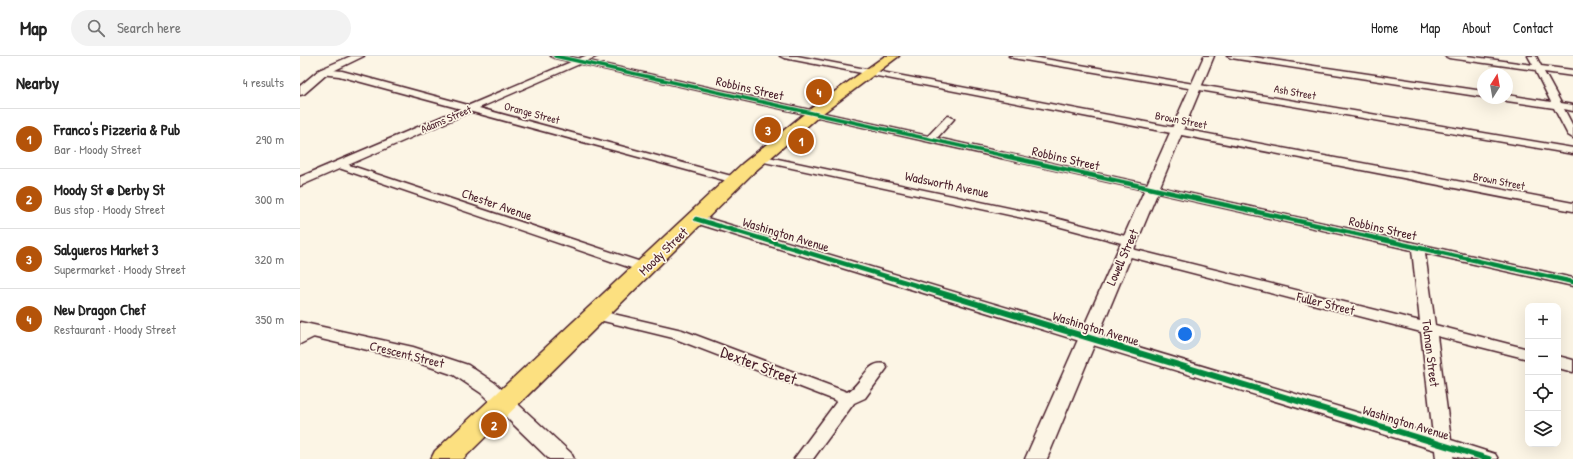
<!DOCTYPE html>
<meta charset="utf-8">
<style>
body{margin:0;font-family:"Patrick Hand",sans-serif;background:#f2f2f2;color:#222}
.controls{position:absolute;right:12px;bottom:12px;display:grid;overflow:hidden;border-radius:8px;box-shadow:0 4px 16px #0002}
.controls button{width:36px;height:36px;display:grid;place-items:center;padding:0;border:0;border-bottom:1px solid #e0e0e0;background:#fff;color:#222;font:20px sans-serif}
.compass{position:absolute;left:1177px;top:12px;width:36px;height:36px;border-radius:50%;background:#fff;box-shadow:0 4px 16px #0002;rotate:11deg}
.you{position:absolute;left:885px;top:278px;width:14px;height:14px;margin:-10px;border:3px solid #fff;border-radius:50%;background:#1a73e8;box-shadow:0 0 0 6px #1a73e833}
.badge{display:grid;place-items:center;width:26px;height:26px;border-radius:50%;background:#b45309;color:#fff;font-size:13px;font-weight:700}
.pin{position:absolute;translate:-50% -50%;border:2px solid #fff;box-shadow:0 1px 4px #0006}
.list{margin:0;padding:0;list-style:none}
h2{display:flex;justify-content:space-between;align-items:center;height:52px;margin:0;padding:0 16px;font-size:17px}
h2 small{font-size:13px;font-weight:400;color:#767676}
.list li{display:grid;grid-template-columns:26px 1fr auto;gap:12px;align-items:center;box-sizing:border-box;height:60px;padding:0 16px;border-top:1px solid #e0e0e0}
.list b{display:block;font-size:15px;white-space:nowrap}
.list p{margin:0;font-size:13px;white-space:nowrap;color:#767676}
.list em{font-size:13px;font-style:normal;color:#767676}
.icon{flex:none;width:22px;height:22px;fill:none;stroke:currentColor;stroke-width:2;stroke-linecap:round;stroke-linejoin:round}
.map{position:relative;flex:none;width:1273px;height:403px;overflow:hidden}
header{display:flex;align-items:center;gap:24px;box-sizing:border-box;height:56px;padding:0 20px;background:#fff;border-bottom:1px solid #e0e0e0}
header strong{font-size:19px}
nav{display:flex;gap:22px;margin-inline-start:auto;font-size:14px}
.search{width:280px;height:36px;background:#f2f2f2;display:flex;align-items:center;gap:10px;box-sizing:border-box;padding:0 14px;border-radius:22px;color:#767676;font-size:15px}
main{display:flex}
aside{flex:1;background:#fff}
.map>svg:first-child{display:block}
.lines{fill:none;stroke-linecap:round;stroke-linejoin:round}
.minor-casing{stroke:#4a1f2b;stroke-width:3}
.tertiary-casing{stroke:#4a1f2b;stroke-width:3}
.primary-casing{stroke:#4a1f2b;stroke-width:3}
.minor{fill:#fcf5e5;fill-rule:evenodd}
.tertiary{fill:#fcf5e5;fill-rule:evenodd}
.primary{fill:#fce080;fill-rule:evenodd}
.cycleway-far2-casing{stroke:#fcf5e5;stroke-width:5.5}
.cycleway-far1-casing{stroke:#fcf5e5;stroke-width:7}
.cycleway-casing{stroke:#fcf5e5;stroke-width:8}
.cycleway-far2{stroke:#00873e;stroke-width:3.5}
.cycleway-far1{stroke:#00873e;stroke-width:4.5}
.cycleway{stroke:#00873e;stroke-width:6}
.labels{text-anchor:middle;stroke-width:3.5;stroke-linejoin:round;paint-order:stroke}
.far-street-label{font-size:11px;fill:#4a1f2b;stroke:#fcf5e5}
.street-label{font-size:13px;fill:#4a1f2b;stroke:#fcf5e5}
.near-street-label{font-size:16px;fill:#4a1f2b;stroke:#fcf5e5}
</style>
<header>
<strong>Map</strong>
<div class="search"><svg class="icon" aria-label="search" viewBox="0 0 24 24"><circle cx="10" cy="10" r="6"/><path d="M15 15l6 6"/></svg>Search here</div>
<nav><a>Home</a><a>Map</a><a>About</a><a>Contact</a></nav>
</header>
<main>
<aside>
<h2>Nearby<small>4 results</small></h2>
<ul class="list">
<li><span class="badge">1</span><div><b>Franco's Pizzeria &amp; Pub</b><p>Bar · Moody Street</p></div><em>290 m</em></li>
<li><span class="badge">2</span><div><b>Moody St @ Derby St</b><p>Bus stop · Moody Street</p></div><em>300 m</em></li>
<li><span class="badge">3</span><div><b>Salgueros Market 3</b><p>Supermarket · Moody Street</p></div><em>320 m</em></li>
<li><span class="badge">4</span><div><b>New Dragon Chef</b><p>Restaurant · Moody Street</p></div><em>350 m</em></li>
</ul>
</aside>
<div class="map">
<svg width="1273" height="403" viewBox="0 0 1273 403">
<rect width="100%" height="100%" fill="#fcf5e5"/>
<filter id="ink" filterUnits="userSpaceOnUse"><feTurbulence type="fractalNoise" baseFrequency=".025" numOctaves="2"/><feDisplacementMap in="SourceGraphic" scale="8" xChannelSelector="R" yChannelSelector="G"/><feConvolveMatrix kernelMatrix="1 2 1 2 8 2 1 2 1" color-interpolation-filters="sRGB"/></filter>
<g filter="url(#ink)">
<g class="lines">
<defs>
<g id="minor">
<polygon points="251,0 266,0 628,80 646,61 649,60 654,63 637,82 1273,222 1273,230 1125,197 1135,269 1228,293 1228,303 1137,280 1151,384 1195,398 1198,403 1165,403 1153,400 1154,403 1136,403 1135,394 392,166 390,163 392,160 400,160 1133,379 1121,276 819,198 818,195 824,191 1120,265 1112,194 255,2"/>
<polygon points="480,0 497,0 1273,147 1273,155 484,2"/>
<polygon points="709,0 727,0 1273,92 1273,98 713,2"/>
<polygon points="927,0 947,0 1183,35 1183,41 931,2"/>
<polygon points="1145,0 1167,0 1233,9 1228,0 1236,0 1241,10 1273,14 1273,20 1244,16 1261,47 1273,49 1273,55 1264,53 1273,70 1273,82 1268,79 1254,52 1207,45 1202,42 1207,42 1207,39 1251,46 1235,14 1149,2"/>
<polygon points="23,13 42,15 439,122 441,124 439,126 431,126 39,20 20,18 20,14"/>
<polygon points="459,99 747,160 833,182 835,185 829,189 746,167 455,104 454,102"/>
<polygon points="40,106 350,209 352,212 350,215 340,215 36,111 35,109 36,107"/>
<path d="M 296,254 L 382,274 L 547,336 C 561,330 567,303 585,308 L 587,312 L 565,342 L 554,347 L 513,403 L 494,403 L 537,345 L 373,282 L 291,262 L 289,259 L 291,256 Z"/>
<polygon points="11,271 16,272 18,276 16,280 0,288 0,276"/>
<polygon points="1258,300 1273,304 1273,316 1258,312"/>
</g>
<g id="tertiary">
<polygon points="51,0 64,0 27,18 4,38 0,39 0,30 19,14"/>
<polygon points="285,0 298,0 0,130 0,121"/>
<polygon points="904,0 914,0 747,403 725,403"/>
<polygon points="0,266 113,291 168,309 195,327 271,397 274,403 249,403 181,337 154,319 110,304 0,278"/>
</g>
<polygon id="primary" points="585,0 599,0 519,60 454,116 163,403 131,403 135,395 442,108 509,54"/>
</defs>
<use href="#minor" class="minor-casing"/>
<use href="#tertiary" class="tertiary-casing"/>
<use href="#primary" class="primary-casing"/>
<use href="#minor" class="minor"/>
<use href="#tertiary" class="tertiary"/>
<use href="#primary" class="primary"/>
<defs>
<polyline id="cycleway-far2" points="255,0 710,101"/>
<g id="cycleway-far1">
<polyline points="705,100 1273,226"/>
<polyline points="396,163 625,232"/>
</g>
<polyline id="cycleway" points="621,231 1189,403"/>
</defs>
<use href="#cycleway-far2" class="cycleway-far2-casing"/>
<use href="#cycleway-far1" class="cycleway-far1-casing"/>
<use href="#cycleway" class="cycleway-casing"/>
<use href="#cycleway-far2" class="cycleway-far2"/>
<use href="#cycleway-far1" class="cycleway-far1"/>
<use href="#cycleway" class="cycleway"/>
</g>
</g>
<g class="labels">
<g class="far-street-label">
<text transform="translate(995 36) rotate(10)" y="4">Ash Street</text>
<text transform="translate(232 57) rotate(15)" y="4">Orange Street</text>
<text transform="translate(146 63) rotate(-23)" y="4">Adams Street</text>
<text transform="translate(881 64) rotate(11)" y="4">Brown Street</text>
<text transform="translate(1199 125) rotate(11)" y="4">Brown Street</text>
</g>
<g class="street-label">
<text transform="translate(450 32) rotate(13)" y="5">Robbins Street</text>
<text transform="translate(766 102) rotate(13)" y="5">Robbins Street</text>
<text transform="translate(647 128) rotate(12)" y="5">Wadsworth Avenue</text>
<text transform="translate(197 148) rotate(19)" y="5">Chester Avenue</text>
<text transform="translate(1083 172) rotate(13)" y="5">Robbins Street</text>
<text transform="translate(486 178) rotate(17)" y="5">Washington Avenue</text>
<text transform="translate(363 195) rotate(-44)" y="5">Moody Street</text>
<text transform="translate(822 201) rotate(-66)" y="5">Lowell Street</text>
<text transform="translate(1026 247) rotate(14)" y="5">Fuller Street</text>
<text transform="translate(796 272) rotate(17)" y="5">Washington Avenue</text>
<text transform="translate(1131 297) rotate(83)" y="5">Tolman Street</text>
<text transform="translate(107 298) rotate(14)" y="5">Crescent Street</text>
<text transform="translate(1106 366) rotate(17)" y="5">Washington Avenue</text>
</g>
<g class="near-street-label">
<text transform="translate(459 309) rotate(21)" y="6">Dexter Street</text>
</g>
</g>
</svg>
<div class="controls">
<button>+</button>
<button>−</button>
<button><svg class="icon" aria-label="locate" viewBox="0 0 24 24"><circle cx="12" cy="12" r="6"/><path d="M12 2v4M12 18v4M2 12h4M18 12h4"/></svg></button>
<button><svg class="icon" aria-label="layers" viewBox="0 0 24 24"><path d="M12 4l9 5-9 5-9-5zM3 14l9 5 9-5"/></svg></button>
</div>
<svg class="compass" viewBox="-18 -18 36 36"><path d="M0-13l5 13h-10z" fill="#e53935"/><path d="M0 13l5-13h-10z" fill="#767676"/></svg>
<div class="you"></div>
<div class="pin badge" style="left:501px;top:85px">1</div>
<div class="pin badge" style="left:194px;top:369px">2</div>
<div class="pin badge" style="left:468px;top:74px">3</div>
<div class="pin badge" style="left:519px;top:36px">4</div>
</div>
</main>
